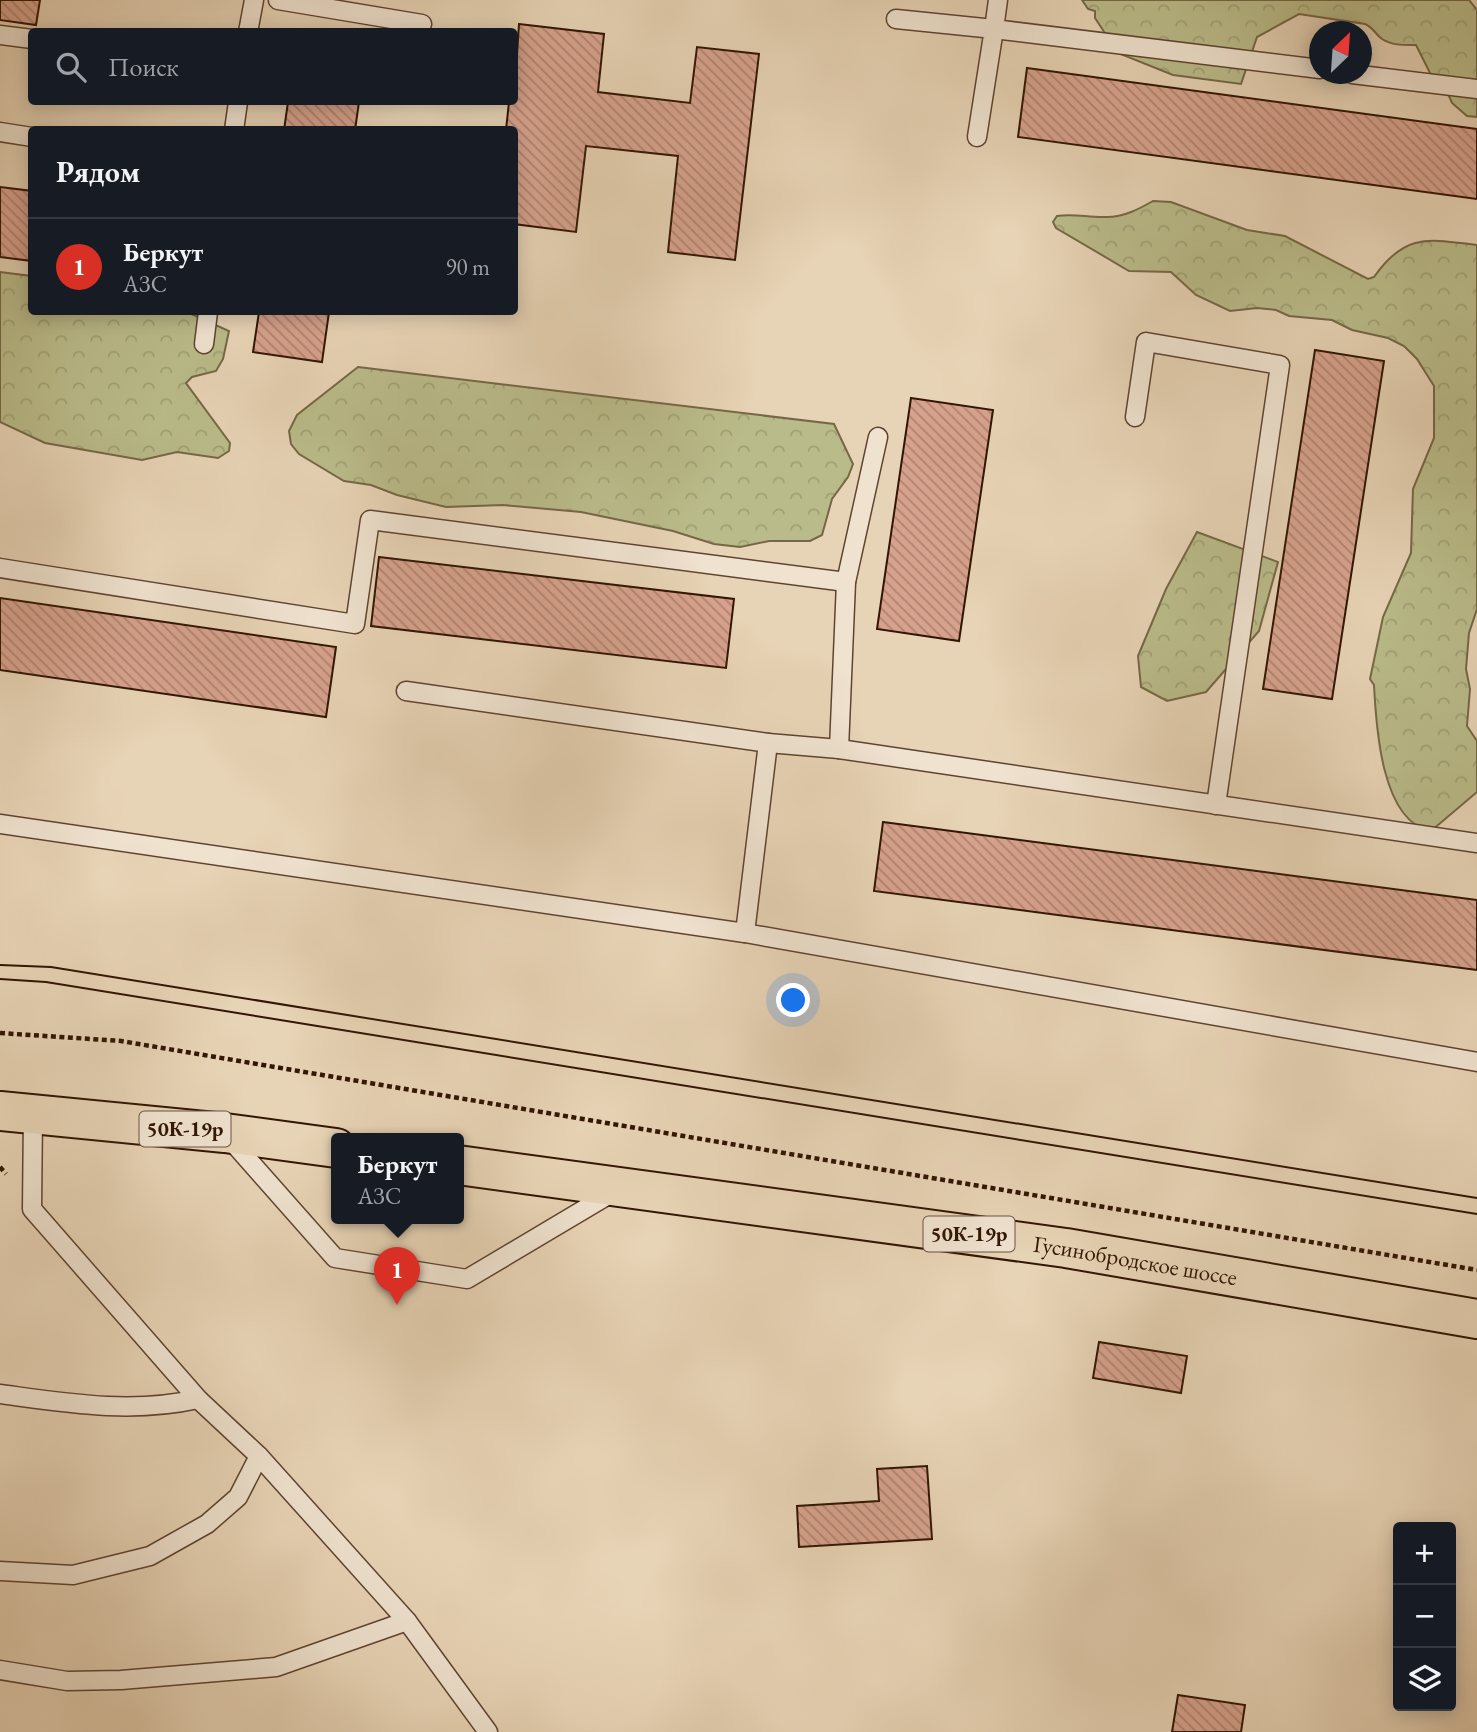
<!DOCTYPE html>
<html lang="ru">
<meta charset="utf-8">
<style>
body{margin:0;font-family:"EB Garamond",serif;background:#242831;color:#f1f3f6}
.controls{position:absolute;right:21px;bottom:21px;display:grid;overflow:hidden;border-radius:7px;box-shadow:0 4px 18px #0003}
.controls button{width:63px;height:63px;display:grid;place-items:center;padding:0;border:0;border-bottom:2px solid #363941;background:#171b24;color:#f1f3f6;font:35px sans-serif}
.compass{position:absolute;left:1309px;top:21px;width:63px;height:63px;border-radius:50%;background:#171b24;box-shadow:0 4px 18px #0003;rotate:25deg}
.you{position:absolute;left:794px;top:1001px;width:24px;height:24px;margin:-18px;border:5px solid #fff;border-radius:50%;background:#1a73e8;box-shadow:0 0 0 10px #1a73e833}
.badge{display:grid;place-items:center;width:46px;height:46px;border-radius:50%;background:#d93025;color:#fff;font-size:23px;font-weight:700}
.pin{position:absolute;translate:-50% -58px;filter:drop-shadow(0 2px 4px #0008)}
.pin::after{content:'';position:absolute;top:37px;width:24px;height:21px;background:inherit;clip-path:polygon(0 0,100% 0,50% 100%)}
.popup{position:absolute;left:331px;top:1133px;width:133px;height:91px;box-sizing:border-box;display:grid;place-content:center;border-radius:7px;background:#171b24;filter:drop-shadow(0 2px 5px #0005);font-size:23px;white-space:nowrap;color:#9ea1a6}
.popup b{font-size:26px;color:#f1f3f6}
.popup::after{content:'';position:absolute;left:50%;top:100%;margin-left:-14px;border:14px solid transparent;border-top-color:#171b24}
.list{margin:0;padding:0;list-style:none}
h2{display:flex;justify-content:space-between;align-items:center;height:91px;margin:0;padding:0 28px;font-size:30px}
h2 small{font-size:23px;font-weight:400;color:#9ea1a6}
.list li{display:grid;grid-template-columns:46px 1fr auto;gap:21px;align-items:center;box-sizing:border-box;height:98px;padding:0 28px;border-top:2px solid #363941}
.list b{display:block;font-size:26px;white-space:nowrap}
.list p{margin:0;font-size:23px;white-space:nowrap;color:#9ea1a6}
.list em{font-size:23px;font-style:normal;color:#9ea1a6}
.icon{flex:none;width:38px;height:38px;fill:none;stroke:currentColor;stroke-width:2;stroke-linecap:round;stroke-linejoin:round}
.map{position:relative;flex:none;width:1477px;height:1732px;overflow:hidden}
.search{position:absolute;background:#171b24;box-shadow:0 4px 18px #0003;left:28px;top:28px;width:490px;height:77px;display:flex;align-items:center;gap:18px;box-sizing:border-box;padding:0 24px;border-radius:7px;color:#9ea1a6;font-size:26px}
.panel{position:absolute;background:#171b24;box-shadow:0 4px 18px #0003;left:28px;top:126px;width:490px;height:189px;border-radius:7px}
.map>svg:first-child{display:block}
.forest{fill:url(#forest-crowns);stroke:#766846;stroke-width:2}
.building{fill:url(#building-back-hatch);stroke:#321503;stroke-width:2}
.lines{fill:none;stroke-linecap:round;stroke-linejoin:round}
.lane-casing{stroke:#5f4430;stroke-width:21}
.primary-casing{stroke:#321503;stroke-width:42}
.path{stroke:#321503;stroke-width:4.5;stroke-dasharray:5 3.5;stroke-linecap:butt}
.lane{stroke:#efe2cf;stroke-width:18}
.primary{stroke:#e7d3b5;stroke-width:38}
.tram{stroke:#321503;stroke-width:2}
.labels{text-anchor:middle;stroke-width:5;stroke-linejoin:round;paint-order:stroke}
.shield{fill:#efe2cf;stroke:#6b5240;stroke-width:2}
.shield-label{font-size:21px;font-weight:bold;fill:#321503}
.street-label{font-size:23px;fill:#321503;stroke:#efe2cf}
</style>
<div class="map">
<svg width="1477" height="1732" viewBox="0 0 1477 1732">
<defs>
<pattern id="forest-crowns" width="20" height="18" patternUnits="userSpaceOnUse" patternTransform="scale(1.75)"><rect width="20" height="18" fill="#babb8a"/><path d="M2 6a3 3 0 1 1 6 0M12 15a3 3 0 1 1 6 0" fill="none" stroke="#a0a075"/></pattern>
<pattern id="building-back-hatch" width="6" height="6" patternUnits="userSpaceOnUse" patternTransform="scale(1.75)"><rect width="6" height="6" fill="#d7a28d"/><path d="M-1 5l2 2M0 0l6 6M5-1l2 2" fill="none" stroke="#af8371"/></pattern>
</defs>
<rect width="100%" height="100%" fill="#e7d3b5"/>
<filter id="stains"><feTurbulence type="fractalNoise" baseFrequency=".00286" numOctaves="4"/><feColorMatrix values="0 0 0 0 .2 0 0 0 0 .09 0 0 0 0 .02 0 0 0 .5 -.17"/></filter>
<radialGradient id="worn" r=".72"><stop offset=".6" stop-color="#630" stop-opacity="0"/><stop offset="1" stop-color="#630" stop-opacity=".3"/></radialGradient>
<g class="forest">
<path d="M 1082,0 L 1469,0 L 1477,10 L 1477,117 L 1467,116 L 1452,103 L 1445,87 L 1430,73 L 1416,45 C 1405,45 1393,46 1382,39 C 1375,34 1374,28 1365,24 L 1299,14 L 1257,37 L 1241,84 L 1173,75 L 1118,53 L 1095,18 L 1095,11 L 1088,9 Z"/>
<path d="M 1153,201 L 1171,202 L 1247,230 L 1285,236 L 1368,279 L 1374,277 C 1405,233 1427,239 1477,245 L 1477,609 L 1469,633 L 1466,669 L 1470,689 L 1467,726 L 1477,741 L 1477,792 L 1431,831 C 1381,822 1376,725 1374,685 L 1370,679 L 1383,617 L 1411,553 L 1413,489 L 1434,438 L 1434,386 L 1417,359 L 1404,346 L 1388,338 L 1352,330 L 1332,320 L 1289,316 L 1276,310 L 1257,308 L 1230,311 L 1196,295 L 1171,272 L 1129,271 L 1056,228 L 1053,222 L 1057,216 C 1074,213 1089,218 1107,217 C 1124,217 1139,209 1153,201 Z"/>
<polygon points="0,272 31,276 32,312 187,312 229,331 223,359 216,371 192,377 186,383 230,443 229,451 218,458 177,452 142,460 45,443 0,422"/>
<polygon points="358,367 834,424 853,464 848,477 832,499 822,535 810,541 769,541 740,547 714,544 673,531 581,512 503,505 446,507 397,495 371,485 344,481 299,454 291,444 289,431 297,415"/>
<polygon points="1197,532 1278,562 1259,631 1206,692 1167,701 1141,687 1138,656 1166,589"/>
</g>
<g class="building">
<polygon points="0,0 40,0 36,25 0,20"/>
<polygon points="519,24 604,34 598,92 690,103 697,47 759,54 735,260 668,252 678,156 586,146 576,232 514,224 514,130 506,130 509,102 514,102"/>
<polygon points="1027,68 1477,129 1477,199 1018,137"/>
<polygon points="288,102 359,102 355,130 284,130"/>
<polygon points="0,187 32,191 32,261 0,257"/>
<polygon points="259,312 329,312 322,362 253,352"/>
<polygon points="1315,350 1384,361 1332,699 1263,689"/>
<polygon points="911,398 993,410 959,641 877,629"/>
<polygon points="379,557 734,599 726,668 371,626"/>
<polygon points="0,598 336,647 326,717 0,670"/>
<polygon points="883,822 1477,900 1477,970 874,891"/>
<polygon points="1099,1342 1187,1356 1181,1393 1093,1378"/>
<polygon points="927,1466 932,1539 799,1547 797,1506 879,1501 877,1469"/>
<polygon points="1178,1695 1245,1705 1241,1732 1172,1732"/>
</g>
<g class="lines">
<defs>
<g id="lane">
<polyline points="278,0 422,24"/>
<polyline points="998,0 994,29 1320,69"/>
<polyline points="896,19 994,29 977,137"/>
<polyline points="248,32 254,0"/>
<polyline points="0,35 32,39"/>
<polyline points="1352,74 1477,89"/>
<polyline points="234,130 238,102"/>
<polyline points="0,132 32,137"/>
<polyline points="204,344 208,312"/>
<polyline points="1135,417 1146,342 1280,365 1216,805"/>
<polyline points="0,568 355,624 370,520 846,582"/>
<polyline points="406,691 768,743"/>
<polyline points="839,749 1477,843"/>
<polyline points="0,824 745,933 768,743 839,749 846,582 878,437"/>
<polyline points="745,933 1477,1062"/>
<polyline points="33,1114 32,1209 198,1399 259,1456 407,1621 488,1732"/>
<polyline points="229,1138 335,1258 467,1279 615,1191"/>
<path d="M 0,1394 C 67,1403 131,1414 198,1399"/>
<polyline points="0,1571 73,1575 150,1556 207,1524 238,1497 259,1456"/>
<polyline points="0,1670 67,1681 121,1680 276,1667 407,1621"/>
</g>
<g id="primary">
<polyline points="0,1111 225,1133 336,1148"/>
<path id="s1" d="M 458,1165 L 1066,1248 L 1477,1319"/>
</g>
</defs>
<use href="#lane" class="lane-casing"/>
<use href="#primary" class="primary-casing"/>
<g class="path">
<polyline points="0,1033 121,1041 1477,1270"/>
<polyline points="0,1167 6,1174"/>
</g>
<use href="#lane" class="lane"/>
<use href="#primary" class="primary"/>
<g class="tram">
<polyline points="0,965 51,967 1477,1198"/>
<polyline points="0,979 46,982 1477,1214"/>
</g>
</g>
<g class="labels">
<g class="shield">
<rect x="139.5" y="1111.5" width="91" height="35" rx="5"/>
<rect x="923.5" y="1216.5" width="91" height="35" rx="5"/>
</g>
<g class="shield-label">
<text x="185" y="1136">50К-19р</text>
<text x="969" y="1241">50К-19р</text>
</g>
<g class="street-label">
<text dy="8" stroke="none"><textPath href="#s1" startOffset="684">Гусинобродское шоссе</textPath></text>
</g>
</g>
<rect width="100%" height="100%" filter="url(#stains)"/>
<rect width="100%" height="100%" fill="url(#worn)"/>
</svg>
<div class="controls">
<button>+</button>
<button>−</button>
<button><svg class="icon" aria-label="layers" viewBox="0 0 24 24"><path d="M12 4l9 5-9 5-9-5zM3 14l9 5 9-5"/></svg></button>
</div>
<svg class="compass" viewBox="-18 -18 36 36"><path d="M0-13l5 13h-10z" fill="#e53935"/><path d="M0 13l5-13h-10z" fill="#9ea1a6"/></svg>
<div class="you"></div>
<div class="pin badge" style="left:397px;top:1305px">1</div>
<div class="popup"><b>Беркут</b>АЗС</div>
<div class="search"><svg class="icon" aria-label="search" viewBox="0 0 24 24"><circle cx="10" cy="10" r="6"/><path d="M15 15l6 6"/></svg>Поиск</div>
<section class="panel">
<h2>Рядом<small></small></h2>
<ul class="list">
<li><span class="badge">1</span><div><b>Беркут</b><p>АЗС</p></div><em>90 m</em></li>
</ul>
</section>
</div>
